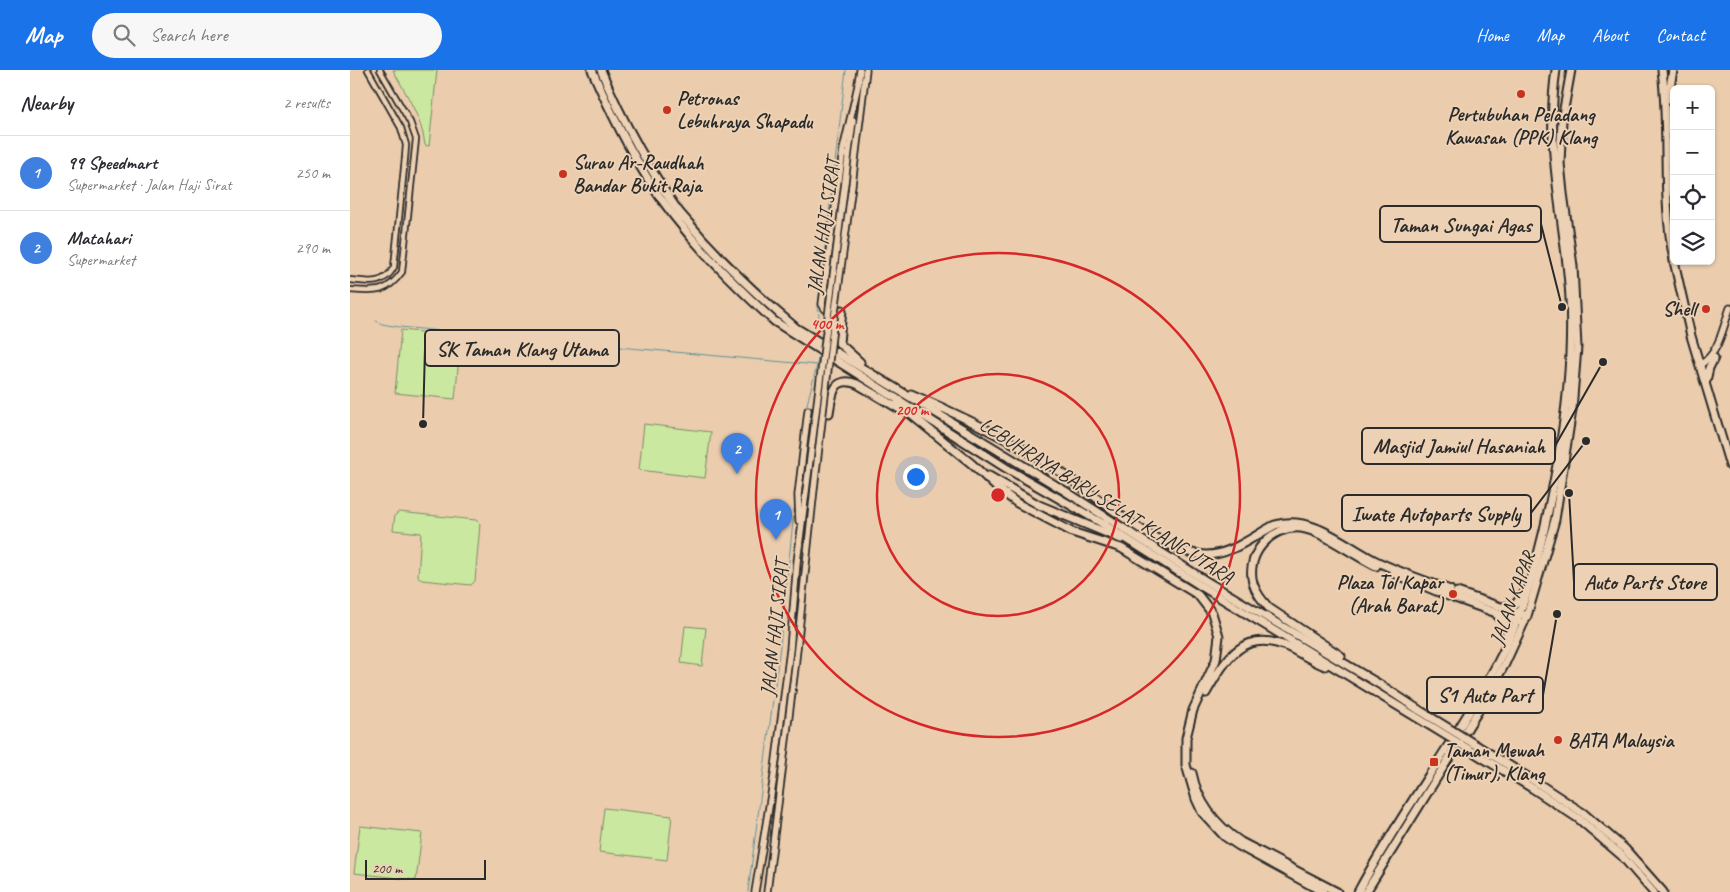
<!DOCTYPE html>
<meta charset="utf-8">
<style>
body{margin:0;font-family:Caveat,sans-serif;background:#f7f7f7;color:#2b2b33}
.controls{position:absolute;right:15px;top:15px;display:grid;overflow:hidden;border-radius:8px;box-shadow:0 1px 4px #0004}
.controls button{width:45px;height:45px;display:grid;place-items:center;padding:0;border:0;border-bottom:1px solid #e1e1e2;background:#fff;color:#2b2b33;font:25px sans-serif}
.scale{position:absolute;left:15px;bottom:12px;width:121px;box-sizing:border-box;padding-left:5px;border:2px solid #2b2b2b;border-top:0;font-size:14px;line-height:18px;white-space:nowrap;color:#2b2b2b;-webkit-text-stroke:4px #edd1b4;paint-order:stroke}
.you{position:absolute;left:565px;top:406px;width:18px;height:18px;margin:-12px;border:4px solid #fff;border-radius:50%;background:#1a73e8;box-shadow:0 0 0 8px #1a73e833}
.badge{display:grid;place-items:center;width:32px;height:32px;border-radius:50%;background:#1a73e8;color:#fff;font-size:16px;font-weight:700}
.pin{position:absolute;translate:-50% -41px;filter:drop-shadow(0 1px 2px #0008)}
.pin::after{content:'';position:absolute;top:26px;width:18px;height:15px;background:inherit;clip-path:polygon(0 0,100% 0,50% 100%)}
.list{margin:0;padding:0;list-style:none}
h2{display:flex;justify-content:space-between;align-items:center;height:65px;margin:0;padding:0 20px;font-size:21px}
h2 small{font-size:16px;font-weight:400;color:#7c7c81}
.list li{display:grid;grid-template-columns:32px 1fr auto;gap:15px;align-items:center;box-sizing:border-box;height:75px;padding:0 20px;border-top:1px solid #e1e1e2}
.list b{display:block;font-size:19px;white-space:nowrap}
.list p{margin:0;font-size:16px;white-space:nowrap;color:#7c7c81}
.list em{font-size:16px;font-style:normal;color:#7c7c81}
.icon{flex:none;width:28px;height:28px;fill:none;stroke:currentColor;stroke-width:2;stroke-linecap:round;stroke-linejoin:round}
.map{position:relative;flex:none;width:1380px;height:822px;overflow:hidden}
header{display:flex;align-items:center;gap:30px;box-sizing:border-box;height:70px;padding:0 25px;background:#1a73e8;color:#fff}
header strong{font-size:24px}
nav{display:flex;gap:28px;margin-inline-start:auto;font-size:18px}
.search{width:350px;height:45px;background:#f7f7f7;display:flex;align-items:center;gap:12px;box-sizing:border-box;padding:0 18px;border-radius:28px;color:#7c7c81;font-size:19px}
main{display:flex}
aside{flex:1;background:#fff}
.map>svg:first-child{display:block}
.park{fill:#cae8a0;stroke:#7a8a66}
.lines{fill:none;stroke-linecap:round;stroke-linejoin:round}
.stream{stroke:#619199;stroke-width:1}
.minor-casing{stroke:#2b2b2b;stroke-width:8}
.major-casing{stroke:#2b2b2b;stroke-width:9}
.highway-casing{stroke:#2b2b2b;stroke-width:11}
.minor{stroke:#edd1b4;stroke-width:4.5}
.major{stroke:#edd1b4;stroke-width:5.5}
.highway{stroke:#edd1b4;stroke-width:7}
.major-bridge-casing{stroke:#2b2b2b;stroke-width:9;stroke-linecap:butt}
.highway-bridge-casing{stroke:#2b2b2b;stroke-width:11;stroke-linecap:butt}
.major-bridge{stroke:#edd1b4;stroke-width:5.5}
.highway-bridge{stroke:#edd1b4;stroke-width:7}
.ring{fill:none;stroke:#d62828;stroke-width:2.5}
.poi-dot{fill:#c8321e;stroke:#edd1b4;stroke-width:2}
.labels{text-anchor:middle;stroke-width:4;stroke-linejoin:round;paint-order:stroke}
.poi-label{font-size:20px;font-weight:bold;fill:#2b2b2b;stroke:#edd1b4;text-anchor:start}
.street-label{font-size:20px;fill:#2b2b2b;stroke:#edd1b4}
.centre{fill:#d62828;stroke:#edd1b4;stroke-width:2.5}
.ring-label{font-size:15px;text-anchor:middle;font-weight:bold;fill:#d62828;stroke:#edd1b4;stroke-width:4;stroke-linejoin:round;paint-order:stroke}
.leader{fill:none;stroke:#2b2b2b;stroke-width:2}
.callout-dot{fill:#2b2b2b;stroke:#edd1b4;stroke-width:2}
.callout{fill:#edd1b4;stroke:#2b2b2b;stroke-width:2}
.callout-label{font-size:21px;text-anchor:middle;font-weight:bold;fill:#2b2b2b}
</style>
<header>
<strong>Map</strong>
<div class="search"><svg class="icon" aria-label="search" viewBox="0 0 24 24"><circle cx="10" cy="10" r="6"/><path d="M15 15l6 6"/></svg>Search here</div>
<nav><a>Home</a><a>Map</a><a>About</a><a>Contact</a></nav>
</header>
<main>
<aside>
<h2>Nearby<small>2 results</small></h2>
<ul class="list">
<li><span class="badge" style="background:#3f7fe0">1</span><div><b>99 Speedmart</b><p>Supermarket · Jalan Haji Sirat</p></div><em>250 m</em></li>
<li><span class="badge" style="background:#3f7fe0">2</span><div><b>Matahari</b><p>Supermarket</p></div><em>290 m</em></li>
</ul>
</aside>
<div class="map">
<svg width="1380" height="822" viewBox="0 0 1380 822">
<rect width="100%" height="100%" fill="#ebcdae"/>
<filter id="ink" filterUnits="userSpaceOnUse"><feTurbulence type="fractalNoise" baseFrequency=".02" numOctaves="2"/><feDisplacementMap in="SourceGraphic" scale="10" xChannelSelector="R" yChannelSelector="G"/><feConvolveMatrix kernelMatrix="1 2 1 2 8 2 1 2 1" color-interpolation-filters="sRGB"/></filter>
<g filter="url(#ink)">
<g class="park">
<path d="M 43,0 L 87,0 L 79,76 L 75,75 C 72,48 56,24 43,0 Z"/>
<polygon points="51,260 111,266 105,329 45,323"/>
<polygon points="294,354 361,362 355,408 289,400"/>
<polygon points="49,442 126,450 130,454 125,511 121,515 72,510 68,507 71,463 43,460 45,445"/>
<polygon points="335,556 356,558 352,596 331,593"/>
<polygon points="254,738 322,746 317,790 249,782"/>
<polygon points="10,756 72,763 66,810 4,803"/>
</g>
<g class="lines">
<g class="stream">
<polyline points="26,251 32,254 49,257 467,295 454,346 430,576 398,822"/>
<polyline points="470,258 468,236 496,0"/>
<polyline points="467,295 468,287"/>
</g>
<defs>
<g id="minor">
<path d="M 0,210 C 18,212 34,216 44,197 L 55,88 L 56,75 L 51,58 L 18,0"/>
<path d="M 0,220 C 25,222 36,224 52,202 L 66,69 L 60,52 L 30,0"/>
</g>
<g id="major">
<polyline points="508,13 510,0"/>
<polyline points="495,112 503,50"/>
<polyline points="501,123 516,0"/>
<polyline points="490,240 475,239 472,234 493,80 509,11"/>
<path d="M 1350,295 C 1369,284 1373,257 1380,238"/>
<polyline points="449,451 448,425 458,340"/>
<polyline points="405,822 424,706 440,579 447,492 456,421"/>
<polyline points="417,822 445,598 464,419"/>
</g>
<g id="highway">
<path d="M 242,0 C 258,37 276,74 298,109 C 331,162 378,209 424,251 L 656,398 L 750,452 L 851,516 L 1066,647"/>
<path d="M 251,0 C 262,27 275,53 289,78 C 302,100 314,123 330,143 C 365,185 404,223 446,258 L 715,421 L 856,511 L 1034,617 L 1069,640"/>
<path d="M 1312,0 C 1320,63 1311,127 1324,190"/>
<polyline points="1318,29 1323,0"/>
<polyline points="1324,191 1341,266 1380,396"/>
<polyline points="492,240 489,273 510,292"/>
<polyline points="1356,311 1359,298 1364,288"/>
<path d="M 561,324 C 610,345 660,369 706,399 C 745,424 810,484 856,485 C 881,485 903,466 925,455 C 963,444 995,476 1028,492 C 1051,503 1076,511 1100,520"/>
<polyline points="548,334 622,394 645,416 667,433 722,462 771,478 848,525 862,543 869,566 866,590 843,640 836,668 836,695 846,729 852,742 874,766 889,776 973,822"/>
<path d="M 479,343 C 482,325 483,305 507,314 L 551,340"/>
<polyline points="639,406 689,435 771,469"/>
<polyline points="1043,503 1098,526"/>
<polyline points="1107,522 1174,545"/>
<polyline points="1105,528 1171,552"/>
<polyline points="1153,537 1165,535 1174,523"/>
<path d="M 1147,545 C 1155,552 1158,558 1156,568"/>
<path d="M 991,586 L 919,538 C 912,530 906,523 903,513 C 895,484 922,455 951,458 C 973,461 1004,486 1026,496"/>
<path d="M 856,623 C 876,588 894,557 940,578 C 952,584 963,591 975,596"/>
<path d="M 842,703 C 848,733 867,756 891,772 L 987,822"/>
<polyline points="1233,743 1275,779 1313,822"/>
<polyline points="1229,749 1271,785 1303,822"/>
<path d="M 1008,822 C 1050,743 1105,672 1147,594 C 1174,543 1189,487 1200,432 C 1210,383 1218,334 1220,284 C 1221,261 1221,237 1219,214 C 1213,143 1195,72 1206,0"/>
<polyline points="1016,822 1130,638 1155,594 1177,546 1205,450 1222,340 1227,277 1223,196 1213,123 1210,93 1212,50 1221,0"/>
</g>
</defs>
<use href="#minor" class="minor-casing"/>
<use href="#major" class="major-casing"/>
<use href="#highway" class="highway-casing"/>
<use href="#minor" class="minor"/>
<use href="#major" class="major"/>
<use href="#highway" class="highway"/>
<defs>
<g id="major-bridge">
<polyline points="464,419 483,257 501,123"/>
<polyline points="456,421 495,112"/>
</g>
<g id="highway-bridge">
<polyline points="1069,640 1186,712 1233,743"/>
<polyline points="1066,647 1182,718 1229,749"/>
</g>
</defs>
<use href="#major-bridge" class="major-bridge-casing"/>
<use href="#highway-bridge" class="highway-bridge-casing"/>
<use href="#major-bridge" class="major-bridge"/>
<use href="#highway-bridge" class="highway-bridge"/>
</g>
</g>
<g class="ring">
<circle cx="648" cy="425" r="121"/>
<circle cx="648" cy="425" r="242"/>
</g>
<g class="poi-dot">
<circle cx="1171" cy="24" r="5"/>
<circle cx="317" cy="40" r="5"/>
<circle cx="213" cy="104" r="5"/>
<circle cx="1356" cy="239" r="5"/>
<circle cx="1103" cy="524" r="5"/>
<circle cx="1208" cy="670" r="5"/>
<rect x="1079" y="687" width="10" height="10" rx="2.5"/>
</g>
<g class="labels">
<g class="poi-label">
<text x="327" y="35">Petronas<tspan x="327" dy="23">Lebuhraya Shapadu</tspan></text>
<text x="1171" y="51" text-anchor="middle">Pertubuhan Peladang<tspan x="1171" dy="23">Kawasan (PPK) Klang</tspan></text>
<text x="223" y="99">Surau Ar-Raudhah<tspan x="223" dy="23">Bandar Bukit Raja</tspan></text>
<text x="1346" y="246" text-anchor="end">Shell</text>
<text x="1093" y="519" text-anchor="end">Plaza Tol Kapar<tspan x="1093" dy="23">(Arah Barat)</tspan></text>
<text x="1218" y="677">BATA Malaysia</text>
<text x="1094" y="687">Taman Mewah<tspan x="1094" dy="23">(Timur), Klang</tspan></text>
</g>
<g class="street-label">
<text transform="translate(473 156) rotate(-82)" y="7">JALAN HAJI SIRAT</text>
<text transform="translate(757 430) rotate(32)" y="7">LEBUHRAYA BARU SELAT KLANG UTARA</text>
<text transform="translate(1162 528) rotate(-70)" y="7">JALAN KAPAR</text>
<text transform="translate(424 558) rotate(-84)" y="7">JALAN HAJI SIRAT</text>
</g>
</g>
<circle cx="648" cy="425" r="8" class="centre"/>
<g class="ring-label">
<text x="477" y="259">400 m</text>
<text x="562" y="345">200 m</text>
</g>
<path class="leader" d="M1212 237L1191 154M73 354L75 278M1253 292L1205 376M1236 371L1181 443M1219 423L1224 512M1207 544L1193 625"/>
<g class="callout-dot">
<circle cx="1212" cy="237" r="5"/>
<circle cx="73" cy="354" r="5"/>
<circle cx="1253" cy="292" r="5"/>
<circle cx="1236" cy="371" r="5"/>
<circle cx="1219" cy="423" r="5"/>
<circle cx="1207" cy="544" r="5"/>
</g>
<g class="callout">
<rect x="1030" y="136" width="161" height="36" rx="5"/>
<rect x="75" y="260" width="194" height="36" rx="5"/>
<rect x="1012" y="358" width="193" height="36" rx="5"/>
<rect x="992" y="425" width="189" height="36" rx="5"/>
<rect x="1224" y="494" width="143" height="36" rx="5"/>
<rect x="1077" y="607" width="116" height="36" rx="5"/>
</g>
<g class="callout-label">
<text x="1111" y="162">Taman Sungai Agas</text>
<text x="172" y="286">SK Taman Klang Utama</text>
<text x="1109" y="383">Masjid Jamiul Hasaniah</text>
<text x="1086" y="451">Iwate Autoparts Supply</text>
<text x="1295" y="519">Auto Parts Store</text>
<text x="1135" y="632">S1 Auto Part</text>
</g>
</svg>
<div class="controls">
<button>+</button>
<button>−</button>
<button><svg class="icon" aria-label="locate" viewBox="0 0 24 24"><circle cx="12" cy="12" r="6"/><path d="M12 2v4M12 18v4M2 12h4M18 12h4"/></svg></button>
<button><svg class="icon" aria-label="layers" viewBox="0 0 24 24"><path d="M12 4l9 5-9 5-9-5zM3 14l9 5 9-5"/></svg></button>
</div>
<div class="scale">200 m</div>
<div class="you"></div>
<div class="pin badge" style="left:426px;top:470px;background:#3f7fe0">1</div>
<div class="pin badge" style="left:387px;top:404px;background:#3f7fe0">2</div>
</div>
</main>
